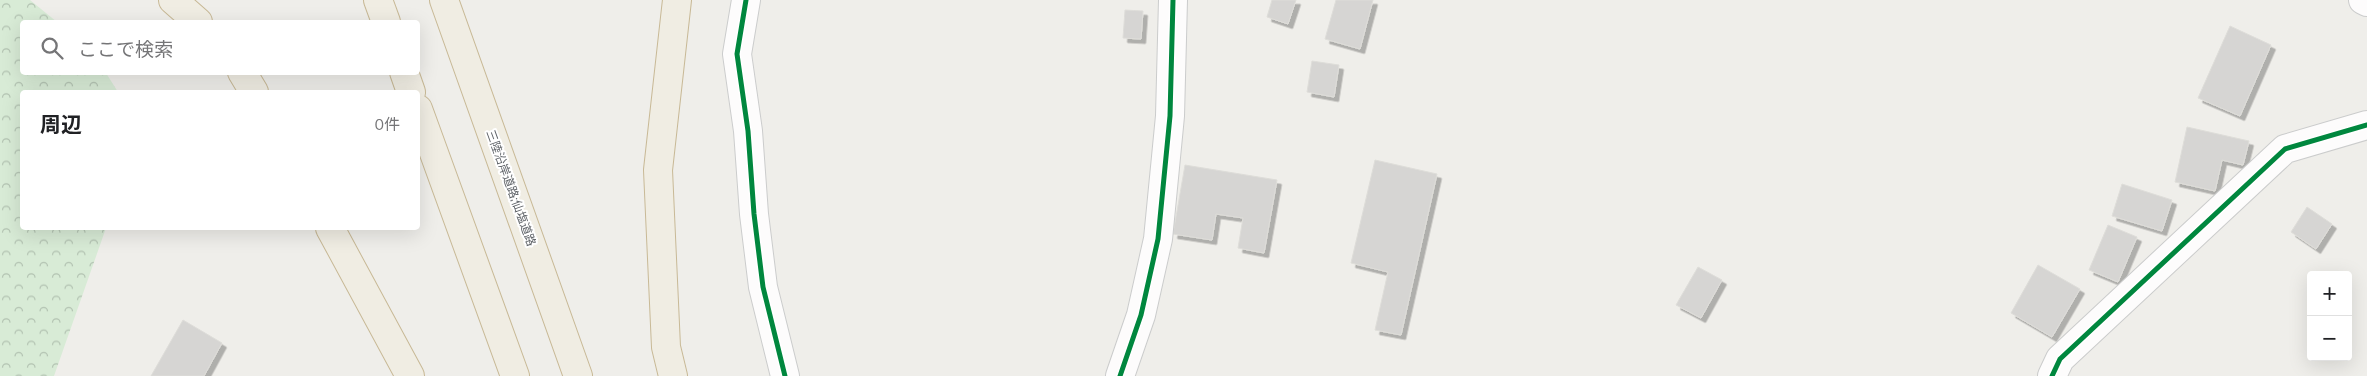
<!DOCTYPE html>
<html lang="ja">
<meta charset="utf-8">
<style>
body{margin:0;font-family:Mulish,"Noto Sans JP",sans-serif;background:#f6f6f6;color:#202124}
.controls{position:absolute;right:15px;bottom:15px;display:grid;overflow:hidden;border-radius:5px;box-shadow:0 5px 20px #0002}
.controls button{width:45px;height:45px;display:grid;place-items:center;padding:0;border:0;border-bottom:1px solid #e0e0e0;background:#fff;color:#202124;font:25px sans-serif}
.list{margin:0;padding:0;list-style:none}
h2{display:flex;justify-content:space-between;align-items:center;height:65px;margin:0;padding:0 20px;font-size:21px}
h2 small{font-size:16px;font-weight:400;color:#757577}
.icon{flex:none;width:28px;height:28px;fill:none;stroke:currentColor;stroke-width:2;stroke-linecap:round;stroke-linejoin:round}
.map{position:relative;flex:none;width:2367px;height:376px;overflow:hidden}
.search{position:absolute;background:#fff;box-shadow:0 5px 20px #0002;left:20px;top:20px;width:400px;height:55px;display:flex;align-items:center;gap:12px;box-sizing:border-box;padding:0 18px;border-radius:5px;color:#757577;font-size:19px}
.panel{position:absolute;background:#fff;box-shadow:0 5px 20px #0002;left:20px;top:90px;width:400px;height:140px;border-radius:5px}
.map>svg:first-child{display:block}
.forest{fill:url(#forest-crowns)}
.building{fill:#d6d5d3;stroke:#deddd9;filter:url(#shadow)}
.lines{fill:none;stroke-linecap:round;stroke-linejoin:round}
.minor-casing{stroke:#cbcccc;stroke-width:30}
.highway-casing{stroke:#c8b996;stroke-width:30}
.minor{stroke:#fdfcfc;stroke-width:28}
.highway{stroke:#f0ede3;stroke-width:28}
.cycleway-casing{stroke:#fff;stroke-width:8}
.cycleway{stroke:#00873e;stroke-width:5}
.labels{text-anchor:middle;stroke-width:4;stroke-linejoin:round;paint-order:stroke}
.street-label{font-size:12px;fill:#5f6368;stroke:#fff}
</style>
<div class="map">
<svg width="2367" height="376" viewBox="0 0 2367 376">
<defs>
<pattern id="forest-crowns" width="20" height="18" patternUnits="userSpaceOnUse" patternTransform="scale(1.25)"><rect width="20" height="18" fill="#d8ebd6"/><path d="M2 6a3 3 0 1 1 6 0M12 15a3 3 0 1 1 6 0" fill="none" stroke="#b2c2b1"/></pattern>
<filter id="shadow"><feDropShadow dx="4.5" dy="4.5" stdDeviation="0" flood-color="#0004"/></filter>
</defs>
<rect width="100%" height="100%" fill="#efeeea"/>
<polygon class="forest" points="0,0 30,0 57,22 22,22 22,72 106,73 118,92 22,92 22,228 106,228 54,376 0,376"/>
<g class="building">
<polygon points="1272,0 1296,0 1288,24 1267,17"/>
<polygon points="1336,0 1373,0 1360,49 1325,39"/>
<polygon points="1125,10 1143,11 1141,39 1123,38"/>
<polygon points="2230,26 2271,45 2240,116 2198,98"/>
<polygon points="1312,61 1339,65 1334,97 1307,92"/>
<polygon points="2187,127 2249,141 2243,165 2222,160 2215,191 2175,182"/>
<polygon points="1375,160 1437,174 1401,335 1375,330 1388,272 1351,263"/>
<polygon points="1185,165 1277,180 1264,253 1238,248 1243,218 1216,214 1212,240 1173,234"/>
<polygon points="2122,184 2172,200 2162,231 2112,216"/>
<polygon points="2307,207 2332,224 2316,249 2291,232"/>
<polygon points="2108,225 2137,237 2118,282 2089,270"/>
<polygon points="2038,265 2080,289 2052,337 2011,313"/>
<polygon points="1698,267 1722,280 1701,318 1676,305"/>
<polygon points="183,320 222,343 204,376 151,376"/>
</g>
<g class="lines">
<defs>
<g id="minor">
<polyline points="746,0 737,54 748,131 754,214 763,287 785,376"/>
<polyline points="2363,0 2367,2"/>
<polyline points="1120,376 1141,315 1158,239 1170,116 1173,0"/>
<polyline points="2052,376 2060,359 2285,149 2367,125"/>
</g>
<g id="highway">
<polyline points="173,0 198,22"/>
<polyline points="378,0 386,22"/>
<polyline points="444,0 578,376"/>
<polyline points="242,72 254,92"/>
<polyline points="404,72 411,92"/>
<polyline points="418,109 515,376"/>
<polyline points="330,228 410,376"/>
<polyline points="673,376 666,347 658,170 677,0"/>
</g>
</defs>
<use href="#minor" class="minor-casing"/>
<use href="#highway" class="highway-casing"/>
<use href="#minor" class="minor"/>
<use href="#highway" class="highway"/>
<defs>
<g id="cycleway">
<polyline points="746,0 737,54 748,131 754,214 763,287 785,376"/>
<polyline points="1120,376 1141,315 1158,239 1170,116 1173,0"/>
<polyline points="2052,376 2060,359 2285,149 2367,125"/>
</g>
</defs>
<use href="#cycleway" class="cycleway-casing"/>
<use href="#cycleway" class="cycleway"/>
</g>
<g class="labels">
<g class="street-label">
<text transform="translate(511 188) rotate(70)" y="4">三陸沿岸道路;仙塩道路</text>
</g>
</g>
</svg>
<div class="controls">
<button>+</button>
<button>−</button>
</div>
<div class="search"><svg class="icon" aria-label="search" viewBox="0 0 24 24"><circle cx="10" cy="10" r="6"/><path d="M15 15l6 6"/></svg>ここで検索</div>
<section class="panel">
<h2>周辺<small>0件</small></h2>
<ul class="list">
</ul>
</section>
</div>
